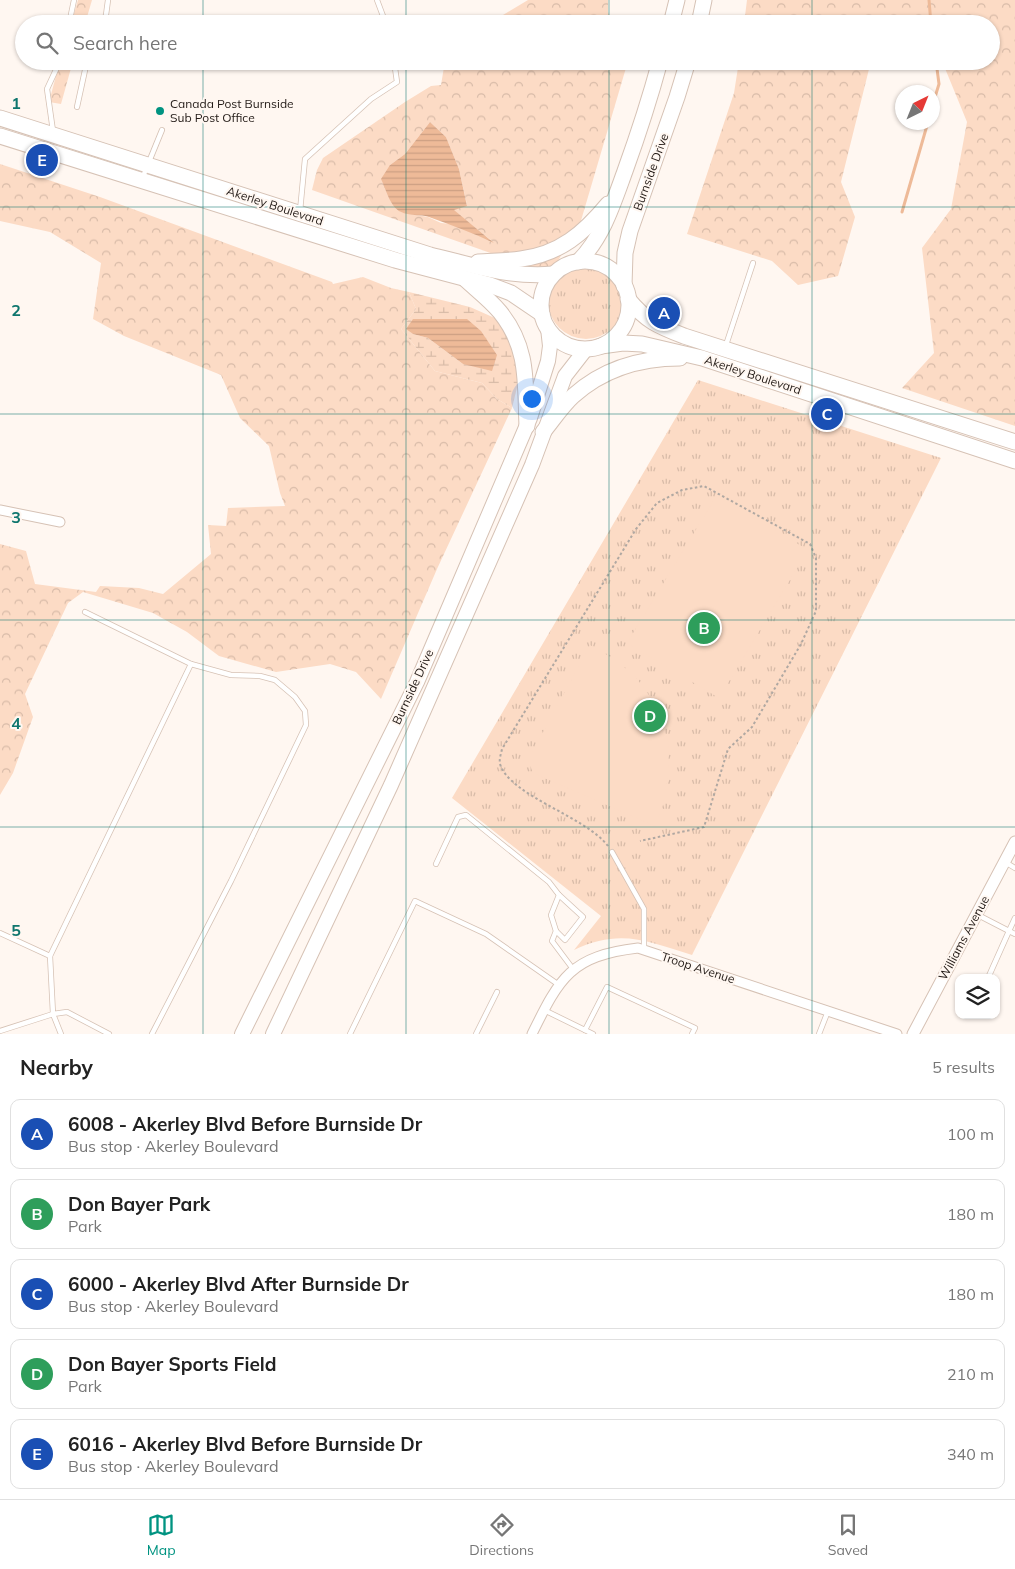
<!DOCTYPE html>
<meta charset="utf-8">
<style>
body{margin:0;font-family:Mulish,sans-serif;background:#f6f6f6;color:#222}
.controls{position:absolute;right:15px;bottom:15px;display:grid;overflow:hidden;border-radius:10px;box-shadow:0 1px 4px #0004}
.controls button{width:45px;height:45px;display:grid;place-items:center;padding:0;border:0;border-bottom:1px solid #e0e0e0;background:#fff;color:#222;font:25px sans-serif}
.compass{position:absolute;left:895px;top:85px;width:45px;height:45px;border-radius:50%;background:#fff;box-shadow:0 1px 4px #0004;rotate:43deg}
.you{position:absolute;left:531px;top:398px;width:18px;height:18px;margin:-12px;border:4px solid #fff;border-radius:50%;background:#1a73e8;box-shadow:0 0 0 8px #1a73e833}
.badge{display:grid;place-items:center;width:32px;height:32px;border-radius:50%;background:#009381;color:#fff;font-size:16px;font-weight:700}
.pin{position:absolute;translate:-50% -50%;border:2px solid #fff;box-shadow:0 1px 5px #0006}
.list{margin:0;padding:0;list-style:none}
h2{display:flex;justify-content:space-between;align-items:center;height:65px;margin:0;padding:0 20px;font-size:21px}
h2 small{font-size:16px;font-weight:400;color:#767676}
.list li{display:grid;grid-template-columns:32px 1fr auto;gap:15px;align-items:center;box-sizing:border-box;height:70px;margin:0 10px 10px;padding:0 10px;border:1px solid #e0e0e0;border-radius:10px}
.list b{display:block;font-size:19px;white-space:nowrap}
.list p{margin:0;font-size:16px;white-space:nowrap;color:#767676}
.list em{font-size:16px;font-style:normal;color:#767676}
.icon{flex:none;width:28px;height:28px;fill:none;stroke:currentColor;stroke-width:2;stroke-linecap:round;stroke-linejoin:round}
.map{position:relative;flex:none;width:1015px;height:1034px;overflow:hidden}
.search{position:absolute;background:#fff;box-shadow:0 1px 4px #0004;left:15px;right:15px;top:15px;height:55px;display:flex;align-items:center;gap:12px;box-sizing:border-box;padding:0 18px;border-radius:28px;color:#767676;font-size:19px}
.sheet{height:465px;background:#fff}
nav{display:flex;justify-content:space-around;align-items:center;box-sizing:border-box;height:70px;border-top:1px solid #e0e0e0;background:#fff;font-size:14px;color:#767676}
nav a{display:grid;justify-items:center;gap:2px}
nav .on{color:#009381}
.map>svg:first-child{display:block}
.grass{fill:url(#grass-tufts)}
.forest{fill:url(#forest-crowns);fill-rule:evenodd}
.wetland{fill:url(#wetland-marsh);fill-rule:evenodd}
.pitch{fill:#fcdbc5}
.water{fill:url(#water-rules)}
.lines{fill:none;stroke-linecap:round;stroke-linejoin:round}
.stream{stroke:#eeba98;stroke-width:3}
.service-casing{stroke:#d6c2b5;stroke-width:6}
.minor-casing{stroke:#d6c2b5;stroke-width:11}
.tertiary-casing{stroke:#d6c2b5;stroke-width:13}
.secondary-casing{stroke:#d6c2b5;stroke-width:16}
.primary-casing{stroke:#d6c2b5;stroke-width:17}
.path{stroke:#b0a8a2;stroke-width:2;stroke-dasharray:2.5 2.5;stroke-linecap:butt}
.service{stroke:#fff;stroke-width:4.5}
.minor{stroke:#fff;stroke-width:9}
.tertiary{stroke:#fff;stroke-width:11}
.secondary{stroke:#fff;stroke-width:14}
.primary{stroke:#fff;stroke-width:15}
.grid{fill:none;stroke:#0f766e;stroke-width:1;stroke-opacity:0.55}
.poi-dot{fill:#009381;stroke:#fff7f1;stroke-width:2}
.labels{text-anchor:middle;stroke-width:4;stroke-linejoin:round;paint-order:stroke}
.poi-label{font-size:12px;fill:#221a16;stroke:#fff7f1;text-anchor:start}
.street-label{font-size:12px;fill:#221a16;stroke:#fff7f1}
.grid-label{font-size:16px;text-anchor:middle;font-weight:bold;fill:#0f766e;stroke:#fff7f1;stroke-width:4;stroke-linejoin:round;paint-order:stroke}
</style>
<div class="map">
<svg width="1015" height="1034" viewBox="0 0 1015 1034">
<defs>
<pattern id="grass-tufts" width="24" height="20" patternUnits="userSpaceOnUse" patternTransform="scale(1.25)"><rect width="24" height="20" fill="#fcdbc5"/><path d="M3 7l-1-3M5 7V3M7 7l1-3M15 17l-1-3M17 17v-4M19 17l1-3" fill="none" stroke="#d8bba8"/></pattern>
<pattern id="forest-crowns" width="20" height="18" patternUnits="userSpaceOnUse" patternTransform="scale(1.25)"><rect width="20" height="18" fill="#fcdbc5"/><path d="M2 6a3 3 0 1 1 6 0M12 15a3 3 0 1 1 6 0" fill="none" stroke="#d8bba8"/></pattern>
<pattern id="wetland-marsh" width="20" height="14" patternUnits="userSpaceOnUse" patternTransform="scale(1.25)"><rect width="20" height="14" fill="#fcdbc5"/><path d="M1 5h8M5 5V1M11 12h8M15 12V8" fill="none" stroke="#d8bba8"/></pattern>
<pattern id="water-rules" width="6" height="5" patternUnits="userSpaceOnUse" patternTransform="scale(1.25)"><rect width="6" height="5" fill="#eeba98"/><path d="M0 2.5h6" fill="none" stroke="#cc9f82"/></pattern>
</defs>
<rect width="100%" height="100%" fill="#fff7f1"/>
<g class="grass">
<circle cx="586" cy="301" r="38"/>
<path d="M 698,380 L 941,458 L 692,955 C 647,941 620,928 574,950 L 601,916 L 452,798 Z"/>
</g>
<g class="forest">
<polygon points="78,0 92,0 85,24 71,24"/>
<polygon points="528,0 608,0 608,12 613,24 488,24"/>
<polygon points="747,0 1015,0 1015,426 902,388 934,353 922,248 951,209 967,122 942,61 991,61 991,24 744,24"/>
<polygon points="60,61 73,61 61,104 49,102"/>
<path d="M 445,61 L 628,61 L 580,224 L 550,274 L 312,190 L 317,170 L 323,158 L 405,102 L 431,86 L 441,85 ZM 430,122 L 446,137 L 459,169 L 467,205 L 453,210 L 492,241 L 451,224 L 441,223 L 428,217 L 401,212 L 391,201 L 390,165 L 405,154 Z"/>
<polygon points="739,61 871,61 841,182 855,217 838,276 798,285 772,261 687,234 734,93"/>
<polygon points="0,164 100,197 332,282 333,284 363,277 391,288 409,292 416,309 401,329 435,371 482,383 497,399 512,408 437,569 381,699 356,672 330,664 276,672 219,656 187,632 153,613 83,592 68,603 25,694 33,717 13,773 0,795 0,544 26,551 35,584 96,592 100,586 139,588 163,594 211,554 208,525 226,526 228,508 285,506 280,493 269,446 240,418 221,375 124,336 93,319 101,263 50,232 0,221"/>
</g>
<path class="wetland" d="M 409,292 L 470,307 L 513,326 L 525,355 L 512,408 L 497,399 L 482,383 L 435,371 L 401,329 L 416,309 ZM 467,319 L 463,364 L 428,338 L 413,334 L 406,328 L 445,320 Z"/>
<g class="pitch">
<polygon points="717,495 808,550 719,698 627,643"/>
<polygon points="590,645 614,659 635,676 654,702 668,741 669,772 663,805 655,826 533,773 528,760"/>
</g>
<g class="water">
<path d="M 430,122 L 446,137 L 459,169 L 467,206 L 454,210 L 494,243 C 473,233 451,225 429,217 C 420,214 409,216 401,212 C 390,207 386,189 381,179 L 390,165 L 405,154 Z"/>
<polygon points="413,319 467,319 481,331 497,355 492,371 463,364 428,338 413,334 406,329"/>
</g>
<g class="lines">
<g class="stream">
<polyline points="929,0 931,24"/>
<polyline points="932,107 939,84 936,61"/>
<polyline points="902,212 928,122"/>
</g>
<defs>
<g id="service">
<polyline points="377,0 386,24"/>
<polyline points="69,24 74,0"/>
<polyline points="102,24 106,15 108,0"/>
<polyline points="77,107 87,61"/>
<polyline points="53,131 47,89 60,61"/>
<polyline points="142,179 162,130"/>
<polyline points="300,211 305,159 371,99 397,82 394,61"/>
<polyline points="726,345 753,263"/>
<polyline points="85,612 191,664 50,956 53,1014 67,1012 109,1034"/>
<polyline points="612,852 644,909 644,950"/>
<polyline points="1005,862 1015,868"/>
<polyline points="436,864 458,817 466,815 549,882 559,895 551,915 556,931 552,941 573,969"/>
<polyline points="978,915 1009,931 1015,918"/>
<polyline points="556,931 565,940 583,917 559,895"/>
<polyline points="0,933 50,956"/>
<polyline points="988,978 1009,931 1015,934"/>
<polyline points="544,1010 593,1034"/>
<polyline points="585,1030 607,987 695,1028 692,1034"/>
<polyline points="0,1031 53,1014 61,1034"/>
<polyline points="152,1034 231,881 306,725 305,711 295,697 275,680 260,676 231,675 191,664"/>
<polyline points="350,1034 415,901 486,934 559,985"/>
<polyline points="476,1034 497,992"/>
<polyline points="819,1034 828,1011"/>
</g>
<g id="minor">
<polyline points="0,510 60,522"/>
<path d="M 532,1034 C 560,977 571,956 638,948 L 897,1034"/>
</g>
<polyline id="tertiary" points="913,1034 1015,842"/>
<g id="secondary">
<polyline points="242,1034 417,682 530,418 548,361 550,346 548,328"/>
<polyline points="273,1034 391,785 532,465 565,376 586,349"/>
</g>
<g id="primary">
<polyline points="671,24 677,0"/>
<polyline points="699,24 704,0"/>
<path d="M 0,118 L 430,255 C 471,265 511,278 553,274"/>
<polyline points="0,136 395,260 490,285 511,293 542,314"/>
<circle cx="585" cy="305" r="44"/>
<path d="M 478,262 C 492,261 507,261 521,259 C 560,254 584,233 608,204"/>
<path d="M 578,262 C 603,237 613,204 625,171 C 638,135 650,98 660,61"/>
<path d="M 466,280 C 477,290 490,300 500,312 C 529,348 525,382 527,426"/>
<polyline points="624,286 625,253 630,231 677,97 688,61"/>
<path d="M 628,299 C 646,321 658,326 684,336 L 1015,442"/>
<polyline points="601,346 623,343 642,344 702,358 1015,461"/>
<path d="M 543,432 C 553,420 562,406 573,396 C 603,369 641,358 680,358"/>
</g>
</defs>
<use href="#service" class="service-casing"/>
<use href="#minor" class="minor-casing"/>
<use href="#tertiary" class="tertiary-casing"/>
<use href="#secondary" class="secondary-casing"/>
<use href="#primary" class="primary-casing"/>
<path class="path" d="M 608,846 C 585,816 510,796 500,764 C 499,759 501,754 502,749 L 636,529 L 657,503 L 682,490 L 704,486 L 810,544 L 816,558 L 816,611 L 801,644 L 752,727 L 728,749 L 704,827 L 640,841"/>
<use href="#service" class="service"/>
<use href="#minor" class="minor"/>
<use href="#tertiary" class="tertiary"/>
<use href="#secondary" class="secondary"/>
<use href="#primary" class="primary"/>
</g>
<path class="grid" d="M 203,0 L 203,24M 406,0 L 406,24M 609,0 L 609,24M 812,0 L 812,24M 203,61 L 203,1034M 406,61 L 406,1034M 609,61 L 609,1034M 812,61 L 812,1034M 0,207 L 1015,207M 0,414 L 1015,414M 0,620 L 1015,620M 0,827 L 1015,827"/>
<circle class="poi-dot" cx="160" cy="111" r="5"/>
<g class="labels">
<g class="poi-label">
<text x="170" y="108">Canada Post Burnside<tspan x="170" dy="14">Sub Post Office</tspan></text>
</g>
<g class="street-label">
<text transform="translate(651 172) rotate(-70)" y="4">Burnside Drive</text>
<text transform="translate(275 206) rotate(18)" y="4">Akerley Boulevard</text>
<text transform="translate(753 375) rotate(18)" y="4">Akerley Boulevard</text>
<text transform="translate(413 687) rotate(-65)" y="4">Burnside Drive</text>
<text transform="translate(964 938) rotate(-62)" y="4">Williams Avenue</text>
<text transform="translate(698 968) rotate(18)" y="4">Troop Avenue</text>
</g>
</g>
<g class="grid-label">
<text x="16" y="109">1</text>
<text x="16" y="316">2</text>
<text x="16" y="523">3</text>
<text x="16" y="729">4</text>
<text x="16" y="936">5</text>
</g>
</svg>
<div class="controls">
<button><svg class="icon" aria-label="layers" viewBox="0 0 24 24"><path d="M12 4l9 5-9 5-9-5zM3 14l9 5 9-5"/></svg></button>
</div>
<svg class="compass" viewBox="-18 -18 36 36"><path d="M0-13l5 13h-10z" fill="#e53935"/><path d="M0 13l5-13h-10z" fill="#767676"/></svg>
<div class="you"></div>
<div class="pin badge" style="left:664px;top:313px;background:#1a4fb4">A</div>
<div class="pin badge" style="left:704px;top:628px;background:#2e9e5b">B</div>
<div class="pin badge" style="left:827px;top:414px;background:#1a4fb4">C</div>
<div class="pin badge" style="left:650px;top:716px;background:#2e9e5b">D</div>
<div class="pin badge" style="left:42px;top:160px;background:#1a4fb4">E</div>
<div class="search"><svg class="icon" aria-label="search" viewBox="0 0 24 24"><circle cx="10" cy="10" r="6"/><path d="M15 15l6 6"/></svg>Search here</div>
</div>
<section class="sheet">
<h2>Nearby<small>5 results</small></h2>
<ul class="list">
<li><span class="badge" style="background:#1a4fb4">A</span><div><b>6008 - Akerley Blvd Before Burnside Dr</b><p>Bus stop · Akerley Boulevard</p></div><em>100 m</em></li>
<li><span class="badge" style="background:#2e9e5b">B</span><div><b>Don Bayer Park</b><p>Park</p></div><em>180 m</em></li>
<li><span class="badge" style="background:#1a4fb4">C</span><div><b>6000 - Akerley Blvd After Burnside Dr</b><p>Bus stop · Akerley Boulevard</p></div><em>180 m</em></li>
<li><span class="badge" style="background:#2e9e5b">D</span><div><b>Don Bayer Sports Field</b><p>Park</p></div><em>210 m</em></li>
<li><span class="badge" style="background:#1a4fb4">E</span><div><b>6016 - Akerley Blvd Before Burnside Dr</b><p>Bus stop · Akerley Boulevard</p></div><em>340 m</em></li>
</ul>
</section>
<nav>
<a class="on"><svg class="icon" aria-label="map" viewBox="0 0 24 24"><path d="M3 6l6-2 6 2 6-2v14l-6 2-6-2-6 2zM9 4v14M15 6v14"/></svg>Map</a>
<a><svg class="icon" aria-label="directions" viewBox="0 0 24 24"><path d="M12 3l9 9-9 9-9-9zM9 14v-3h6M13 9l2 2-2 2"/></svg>Directions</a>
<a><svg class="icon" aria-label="saved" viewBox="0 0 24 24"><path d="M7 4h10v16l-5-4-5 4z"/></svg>Saved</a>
</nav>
